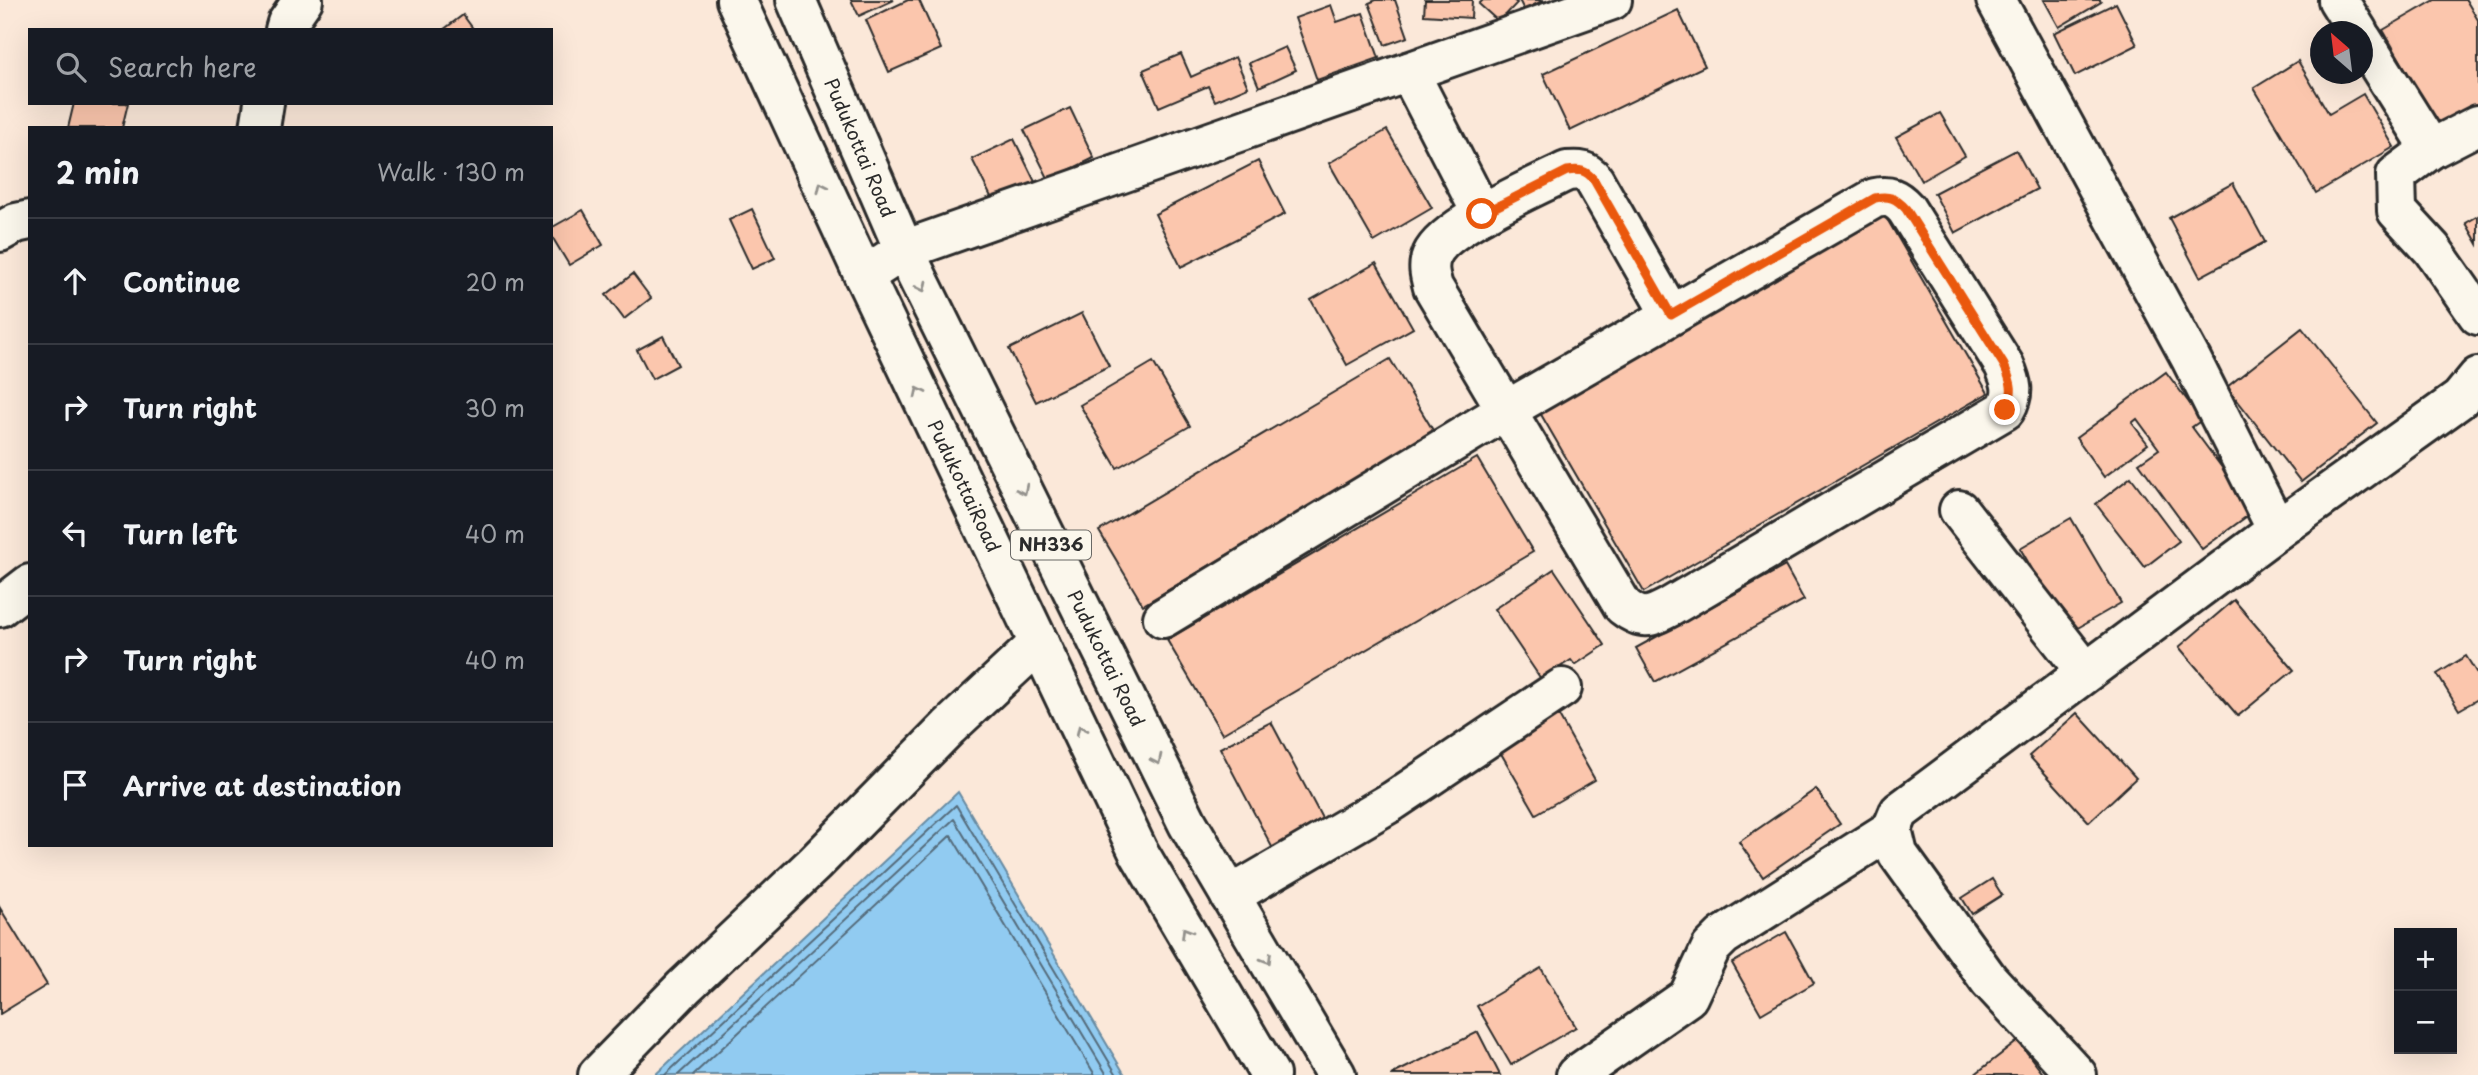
<!DOCTYPE html>
<meta charset="utf-8">
<style>
body{margin:0;font-family:"Playpen Sans",sans-serif;background:#242831;color:#f1f3f6}
.controls{position:absolute;right:21px;bottom:21px;display:grid;overflow:hidden;border-radius:0px;box-shadow:0 7px 28px #0002}
.controls button{width:63px;height:63px;display:grid;place-items:center;padding:0;border:0;border-bottom:2px solid #363941;background:#171b24;color:#f1f3f6;font:35px sans-serif}
.compass{position:absolute;left:2310px;top:21px;width:63px;height:63px;border-radius:50%;background:#171b24;box-shadow:0 7px 28px #0002;rotate:332deg}
.stop{position:absolute;width:21px;height:21px;margin:-16px;border:5px solid #ea580c;border-radius:50%;background:#fff}
.stop.end{background:#ea580c;border-color:#fff;box-shadow:0 2px 7px #0008}
.list{margin:0;padding:0;list-style:none}
h2{display:flex;justify-content:space-between;align-items:center;height:91px;margin:0;padding:0 28px;font-size:30px}
h2 small{font-size:23px;font-weight:400;color:#9ea1a6}
.list li{display:grid;grid-template-columns:46px 1fr auto;gap:21px;align-items:center;box-sizing:border-box;height:126px;padding:0 28px;border-top:2px solid #363941}
.list b{display:block;font-size:26px;white-space:nowrap}
.list em{font-size:23px;font-style:normal;color:#9ea1a6}
.icon{flex:none;width:38px;height:38px;fill:none;stroke:currentColor;stroke-width:2;stroke-linecap:round;stroke-linejoin:round}
.map{position:relative;flex:none;width:2478px;height:1075px;overflow:hidden}
.search{position:absolute;background:#171b24;box-shadow:0 7px 28px #0002;left:28px;top:28px;width:525px;height:77px;display:flex;align-items:center;gap:18px;box-sizing:border-box;padding:0 24px;border-radius:0px;color:#9ea1a6;font-size:26px}
.panel{position:absolute;background:#171b24;box-shadow:0 7px 28px #0002;left:28px;top:126px;width:525px;height:721px;border-radius:0px}
.map>svg:first-child{display:block}
.water{fill:#91cbf1;stroke:#688ba2;stroke-width:2}
.lines{fill:none;stroke-linecap:round;stroke-linejoin:round}
.shore{stroke:#546b7a;stroke-width:2}
.building{fill:#fbc6ad;stroke:#2b2b2b;stroke-width:2}
.minor-casing{stroke:#2b2b2b;stroke-width:44}
.highway-casing{stroke:#2b2b2b;stroke-width:44}
.minor{stroke:#fbf7ec;stroke-width:38}
.highway{stroke:#fbf7ec;stroke-width:38}
.oneway{stroke:#93918c}
.route{stroke:#ea580c;stroke-width:9}
.labels{text-anchor:middle;stroke-width:6;stroke-linejoin:round;paint-order:stroke}
.shield{fill:#fbf7ec;stroke:#696865;stroke-width:2}
.shield-label{font-size:18px;font-weight:bold;fill:#2b2b2b}
.street-label{font-size:19px;fill:#2b2b2b;stroke:#fbf7ec}
</style>
<div class="map">
<svg width="2478" height="1075" viewBox="0 0 2478 1075">
<rect width="100%" height="100%" fill="#fbe8d9"/>
<filter id="ink" filterUnits="userSpaceOnUse"><feTurbulence type="fractalNoise" baseFrequency=".0143" numOctaves="2"/><feDisplacementMap in="SourceGraphic" scale="14" xChannelSelector="R" yChannelSelector="G"/><feConvolveMatrix kernelMatrix="1 2 1 2 8 2 1 2 1" color-interpolation-filters="sRGB"/></filter>
<g filter="url(#ink)">
<polygon class="water" points="958,792 1125,1075 655,1075"/>
<g class="lines">
<g class="shore">
<polyline points="665,1075 956,805 1117,1075"/>
<polyline points="678,1075 954,819 1107,1075"/>
<polyline points="693,1075 951,835 1095,1075"/>
</g>
</g>
<g class="building">
<polygon points="851,0 894,0 859,16"/>
<polygon points="908,0 919,0 941,49 889,72 866,20"/>
<polygon points="1376,0 1395,0 1408,37 1385,45 1369,3"/>
<polygon points="1425,0 1472,0 1471,18 1424,15"/>
<polygon points="1483,0 1513,0 1517,3 1499,22 1479,4"/>
<polygon points="1519,0 1544,0 1524,10"/>
<polygon points="2044,0 2100,0 2101,2 2059,27"/>
<polygon points="2435,0 2466,0 2478,20 2478,115 2443,135 2383,30"/>
<polygon points="2116,3 2137,45 2075,76 2054,33"/>
<polygon points="1331,5 1337,22 1363,13 1379,58 1317,80 1295,18"/>
<polygon points="1678,10 1705,66 1570,131 1543,74"/>
<polygon points="463,15 474,30 443,30"/>
<polygon points="1285,47 1296,70 1259,87 1249,63"/>
<polygon points="1181,54 1191,77 1235,57 1248,87 1215,101 1208,86 1159,107 1143,70"/>
<polygon points="2298,61 2329,114 2363,94 2394,147 2316,193 2254,88"/>
<polygon points="74,103 128,103 122,128 68,128"/>
<polygon points="1070,108 1094,158 1049,180 1024,130"/>
<polygon points="1940,113 1965,156 1921,181 1896,137"/>
<polygon points="1387,130 1432,208 1374,242 1329,163"/>
<polygon points="1014,139 1038,188 997,209 972,159"/>
<polygon points="2016,150 2037,189 1955,233 1934,193"/>
<polygon points="1258,161 1285,214 1181,267 1155,214"/>
<polygon points="2233,183 2265,242 2200,277 2169,218"/>
<polygon points="752,209 775,258 752,269 729,220"/>
<polygon points="583,210 603,245 569,265 551,235 551,228"/>
<polygon points="1883,212 1988,393 1644,592 1539,411"/>
<polygon points="2478,216 2478,244 2466,223"/>
<polygon points="1376,263 1413,328 1347,365 1311,300"/>
<polygon points="633,274 651,298 624,319 606,295"/>
<polygon points="1082,313 1109,366 1036,402 1009,349"/>
<polygon points="2302,328 2377,423 2301,482 2227,387"/>
<polygon points="663,336 678,365 652,379 637,350"/>
<polygon points="1390,359 1434,432 1143,605 1099,531"/>
<polygon points="1153,362 1190,426 1117,468 1080,405"/>
<polygon points="2166,372 2202,420 2192,427 2254,511 2202,549 2139,463 2159,449 2137,419 2132,423 2148,444 2104,477 2076,438"/>
<polygon points="1477,458 1533,552 1222,734 1167,640"/>
<polygon points="2131,477 2179,541 2145,567 2096,504"/>
<polygon points="2071,518 2121,603 2069,633 2020,548"/>
<polygon points="1785,566 1804,600 1655,682 1636,648"/>
<polygon points="1554,569 1605,645 1575,665 1571,660 1541,679 1494,609"/>
<polygon points="2234,600 2294,670 2238,716 2179,647"/>
<polygon points="2466,656 2478,675 2478,699 2459,710 2437,674"/>
<polygon points="1555,709 1595,780 1536,814 1495,743"/>
<polygon points="2077,713 2136,778 2089,822 2029,756"/>
<polygon points="1271,722 1324,822 1273,849 1220,748"/>
<polygon points="1816,789 1840,824 1763,877 1739,842"/>
<polygon points="1992,879 2002,895 1972,914 1962,898"/>
<polygon points="0,908 47,985 0,1014"/>
<polygon points="1786,932 1814,983 1761,1014 1732,963"/>
<polygon points="1541,968 1576,1027 1511,1065 1477,1006"/>
<polygon points="1478,1032 1500,1075 1391,1075"/>
<polygon points="2018,1041 2044,1075 1974,1075"/>
</g>
<g class="lines">
<defs>
<g id="minor">
<polyline points="1996,0 2191,359 2277,530 2460,399 2478,377"/>
<polyline points="2338,0 2358,32"/>
<polyline points="285,30 287,23 303,0"/>
<polyline points="2362,39 2431,149 2478,125"/>
<polyline points="1409,72 1482,214"/>
<polyline points="260,128 264,103"/>
<polyline points="2431,149 2396,175 2397,211 2432,249 2478,315"/>
<polyline points="0,232 16,223 30,220"/>
<polyline points="864,276 904,250 1612,0"/>
<polyline points="1959,510 2085,671"/>
<polyline points="0,607 30,584"/>
<path d="M 1163,618 L 1505,411 L 1875,198 C 1889,195 1896,198 1906,209 L 2004,365 C 2012,383 2015,393 2005,410 L 1670,607 C 1649,618 1642,621 1623,606 L 1433,287 C 1430,276 1427,266 1432,255 C 1444,226 1537,186 1567,171 C 1580,170 1586,170 1594,180 L 1671,315"/>
<polyline points="1230,896 1393,801 1562,688"/>
<polyline points="598,1075 684,987 814,864 949,727 1039,643"/>
<polyline points="1576,1075 1688,997 1711,948 1723,936 1892,829"/>
<polyline points="2077,1075 1989,980 1898,854 1892,829 1899,812 2277,530"/>
</g>
<g id="highway">
<path id="s1" d="M 736,0 L 864,276 L 1138,851 L 1270,1075"/>
<path id="s2" d="M 796,0 L 904,250 L 1188,824 L 1336,1075"/>
</g>
</defs>
<use href="#minor" class="minor-casing"/>
<use href="#highway" class="highway-casing"/>
<use href="#minor" class="minor"/>
<use href="#highway" class="highway"/>
</g>
<defs><path id="oneway-chevron" d="M-2-3.5L2.5 0L-2 3.5" fill="none" stroke-width="1.6" stroke-linecap="round" stroke-linejoin="round" transform="scale(1.75)"/></defs>
<g class="oneway">
<use href="#oneway-chevron" transform="translate(822 187) rotate(-115)"/>
<use href="#oneway-chevron" transform="translate(922 287) rotate(64)"/>
<use href="#oneway-chevron" transform="translate(919 392) rotate(-116)"/>
<use href="#oneway-chevron" transform="translate(1023 490) rotate(64)"/>
<use href="#oneway-chevron" transform="translate(1081 730) rotate(-115)"/>
<use href="#oneway-chevron" transform="translate(1157 760) rotate(64)"/>
<use href="#oneway-chevron" transform="translate(1186 932) rotate(-121)"/>
<use href="#oneway-chevron" transform="translate(1267 959) rotate(59)"/>
</g>
</g>
<g class="lines" filter="url(#ink)">
<path class="route" d="M 1482,214 L 1567,171 C 1580,169 1586,170 1594,180 L 1671,315 L 1875,198 C 1889,195 1896,198 1906,209 L 2004,365 C 2012,383 2015,393 2005,410"/>
</g>
<g class="labels">
<rect class="shield" x="1011" y="530.5" width="80" height="29" rx="5"/>
<g class="shield-label">
<text x="1051" y="551">NH336</text>
</g>
<g class="street-label">
<text dy="7" stroke="none"><textPath href="#s2" startOffset="161">Pudukottai Road</textPath></text>
<text dy="7" stroke="none"><textPath href="#s1" startOffset="537">PudukottaiRoad</textPath></text>
<text dy="7" stroke="none"><textPath href="#s2" startOffset="728">Pudukottai Road</textPath></text>
</g>
</g>
</svg>
<div class="controls">
<button>+</button>
<button>−</button>
</div>
<svg class="compass" viewBox="-18 -18 36 36"><path d="M0-13l5 13h-10z" fill="#e53935"/><path d="M0 13l5-13h-10z" fill="#9ea1a6"/></svg>
<div class="stop" style="left:1482px;top:214px"></div>
<div class="stop end" style="left:2005px;top:410px"></div>
<div class="search"><svg class="icon" aria-label="search" viewBox="0 0 24 24"><circle cx="10" cy="10" r="6"/><path d="M15 15l6 6"/></svg>Search here</div>
<section class="panel">
<h2>2 min<small>Walk · 130 m</small></h2>
<ul class="list">
<li><svg class="icon" aria-label="ahead" viewBox="0 0 24 24"><path d="M12 20V5M6 11l6-6 6 6"/></svg><div><b>Continue</b></div><em>20 m</em></li>
<li><svg class="icon" aria-label="right" viewBox="0 0 24 24"><path d="M7 20v-9h11M14 6l5 5-5 5"/></svg><div><b>Turn right</b></div><em>30 m</em></li>
<li><svg class="icon" aria-label="left" viewBox="0 0 24 24"><path d="M17 20v-9H6M10 6l-5 5 5 5"/></svg><div><b>Turn left</b></div><em>40 m</em></li>
<li><svg class="icon" aria-label="right" viewBox="0 0 24 24"><path d="M7 20v-9h11M14 6l5 5-5 5"/></svg><div><b>Turn right</b></div><em>40 m</em></li>
<li><svg class="icon" aria-label="arrive" viewBox="0 0 24 24"><path d="M6 21V4h12l-3 4 3 4H6"/></svg><div><b>Arrive at destination</b></div></li>
</ul>
</section>
</div>
